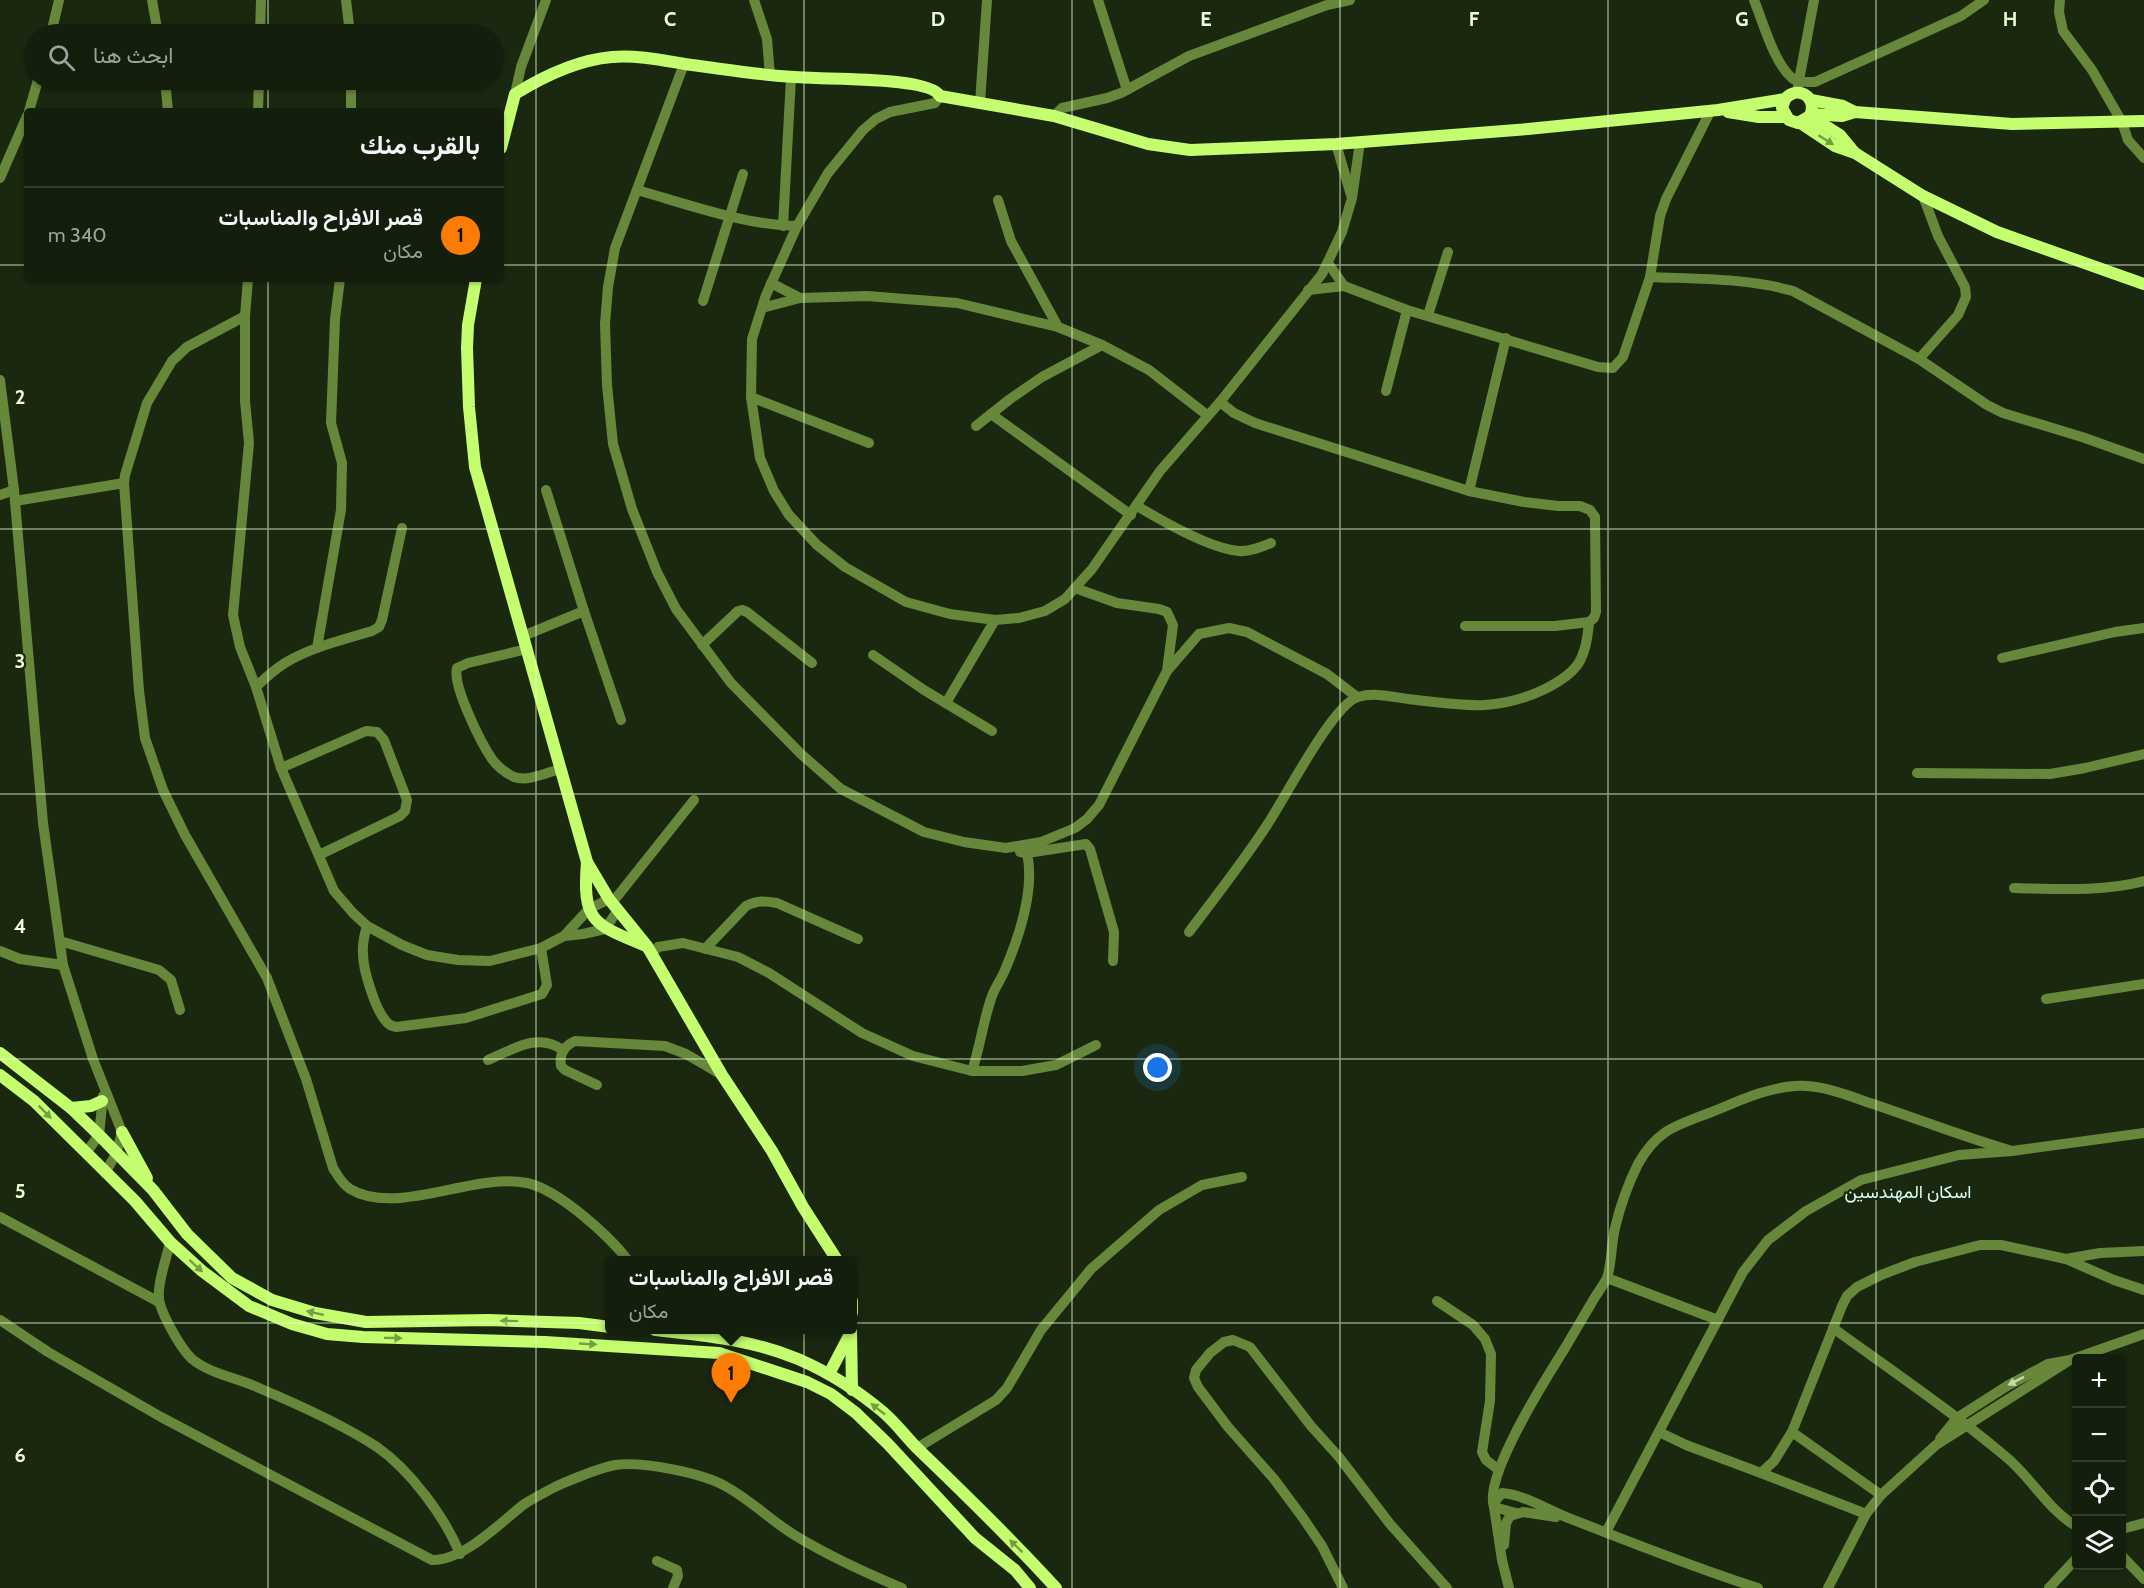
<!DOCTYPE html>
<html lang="ar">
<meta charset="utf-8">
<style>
body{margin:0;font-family:Cabin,Vazirmatn,sans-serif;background:#212b1a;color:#f1f3f6;direction:rtl}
.controls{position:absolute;right:18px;bottom:18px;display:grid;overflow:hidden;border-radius:6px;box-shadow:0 2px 4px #0004}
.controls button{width:54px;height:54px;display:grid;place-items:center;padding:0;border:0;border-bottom:2px solid #333c2d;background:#141e0c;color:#f1f3f6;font:30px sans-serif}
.you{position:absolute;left:1158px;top:1068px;width:21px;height:21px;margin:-15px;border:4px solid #fff;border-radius:50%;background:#1a73e8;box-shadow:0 0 0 9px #1a73e833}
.badge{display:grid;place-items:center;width:39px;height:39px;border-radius:50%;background:#fe7c04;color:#111;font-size:20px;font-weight:700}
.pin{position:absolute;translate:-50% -50px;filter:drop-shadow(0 2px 3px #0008)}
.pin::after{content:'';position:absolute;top:32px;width:21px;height:18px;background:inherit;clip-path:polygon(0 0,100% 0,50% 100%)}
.popup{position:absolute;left:605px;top:1256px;width:252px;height:78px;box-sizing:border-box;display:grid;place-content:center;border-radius:6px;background:#141e0c;filter:drop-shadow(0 2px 4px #0005);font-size:20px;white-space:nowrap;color:#9da29d}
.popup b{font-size:22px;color:#f1f3f6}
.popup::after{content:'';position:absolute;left:50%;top:100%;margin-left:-12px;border:12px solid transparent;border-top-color:#141e0c}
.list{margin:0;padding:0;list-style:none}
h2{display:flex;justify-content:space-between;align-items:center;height:78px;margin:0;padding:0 24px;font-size:26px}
h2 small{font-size:20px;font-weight:400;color:#9da29d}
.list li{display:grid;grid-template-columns:39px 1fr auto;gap:18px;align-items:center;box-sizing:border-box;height:96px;padding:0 24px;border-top:2px solid #333c2d}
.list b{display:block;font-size:22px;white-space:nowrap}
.list p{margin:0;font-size:20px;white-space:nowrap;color:#9da29d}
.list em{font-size:20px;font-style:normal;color:#9da29d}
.icon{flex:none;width:33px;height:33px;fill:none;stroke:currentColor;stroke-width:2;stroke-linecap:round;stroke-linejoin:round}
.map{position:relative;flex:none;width:2144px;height:1588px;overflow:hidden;direction:ltr}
.search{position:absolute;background:#141e0c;box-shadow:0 2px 4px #0004;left:24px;top:24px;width:480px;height:66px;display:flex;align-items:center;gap:15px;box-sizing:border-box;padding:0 21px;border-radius:33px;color:#9da29d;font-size:22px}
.panel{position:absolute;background:#141e0c;box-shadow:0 2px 4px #0004;left:24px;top:108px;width:480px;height:174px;border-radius:6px;direction:rtl}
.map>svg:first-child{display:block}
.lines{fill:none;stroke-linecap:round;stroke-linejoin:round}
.street{stroke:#67873b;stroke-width:10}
.secondary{stroke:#c4fe6f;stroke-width:12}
.oneway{fill:#789e44}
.oneway2{fill:#c3dba8}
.grid{fill:none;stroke:#ebffd7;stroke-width:1.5;stroke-opacity:0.55}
.labels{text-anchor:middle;stroke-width:4.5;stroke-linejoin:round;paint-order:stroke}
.neighbourhood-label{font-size:18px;fill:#d9fff5;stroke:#1b2810}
.grid-label{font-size:20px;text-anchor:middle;font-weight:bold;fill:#ebffd7;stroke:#1b2810;stroke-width:4.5;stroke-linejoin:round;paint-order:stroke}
</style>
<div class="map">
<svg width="2144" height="1588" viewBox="0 0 2144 1588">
<rect width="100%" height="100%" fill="#1b2810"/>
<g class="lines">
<g class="street">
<polyline points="152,0 158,34"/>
<polyline points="346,0 350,34"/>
<polyline points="754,0 767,39 770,76"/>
<polyline points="1098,0 1127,90"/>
<path d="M 1754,0 C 1763,22 1774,63 1792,78 C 1798,83 1807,82 1815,82 L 1961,16 L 1984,0"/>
<polyline points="2060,0 2059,12 2063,31 2092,70 2111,103 2122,122 2128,140 2144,158"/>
<polyline points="51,34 59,0"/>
<polyline points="260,34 261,0"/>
<polyline points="684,64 615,248 608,287 605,324 607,385 613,444 632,509 657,572 676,609 731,683 801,754 841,789 924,832 964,842 1006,848 1041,842 1075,828 1087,819 1099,805 1167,671 1173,625 1167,612 1159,609 1117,603 1075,588"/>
<polyline points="165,80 168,111"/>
<polyline points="1798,86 1814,0"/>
<polyline points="515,94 521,67 546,0"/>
<polyline points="940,96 935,103 890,112 876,119 863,130 828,173 797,226 766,295 752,339 751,397 760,458 774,491 789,515 817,545 845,567 906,602 950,614 995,620 1019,618 1045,611 1065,599 1092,569 1160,471 1220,402 1322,274 1342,232 1352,198 1360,142"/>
<polyline points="980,103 987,0"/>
<polyline points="29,111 38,80"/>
<polyline points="258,111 259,80"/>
<polyline points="351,111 351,80"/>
<polyline points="1054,116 1062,108 1107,98 1121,93 1189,56 1327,5 1350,0"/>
<polyline points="1336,144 1351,195"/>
<polyline points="0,178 27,116"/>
<path d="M 637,190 C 687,204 744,225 797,226"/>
<polyline points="998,200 1011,241 1058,327"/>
<polyline points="783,226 791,78"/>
<polyline points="1328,263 1344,286"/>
<path d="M 1650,277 C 1698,279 1747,278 1793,291 L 1919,359 L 1987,405 L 2003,413 L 2082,437 L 2144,459"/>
<polyline points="248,279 245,316 245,401 249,443 233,615 240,647 256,687 281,768 334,891 353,913 367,926 402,945 427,955 458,960 490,961 541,948 564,936 589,909 609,899"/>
<polyline points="771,283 800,298"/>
<polyline points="1308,290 1344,286 1407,310 1598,367 1613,368 1623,357 1650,277 1660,216 1666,199 1711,110"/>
<polyline points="703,301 743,174"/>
<polyline points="762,308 800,298 867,296 957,303 1058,327 1102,345 1149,370 1207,415"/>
<polyline points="1428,315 1448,252"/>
<path d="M 245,316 L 187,347 L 172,361 L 147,403 L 125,475 L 124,483 L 139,691 L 145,738 L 163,790 L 185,835 L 267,978 L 306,1079 L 333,1168 C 338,1176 342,1184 350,1189 C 397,1217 473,1172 527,1183 C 559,1190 608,1235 628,1260"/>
<polyline points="1919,359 1958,315 1966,297 1965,287 1938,236 1923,196"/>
<polyline points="0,380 14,490 43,823 63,965 93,1059 122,1132 116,1154 105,1173"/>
<polyline points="1386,391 1407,310"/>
<polyline points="751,397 869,443"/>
<polyline points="1220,402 1234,413 1255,423 1469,491 1524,502 1558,506 1580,506 1590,510 1595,517 1596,612 1594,618 1589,622 1555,626 1465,626"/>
<polyline points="991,414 1131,515"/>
<polyline points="976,426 1010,399 1042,377 1102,345"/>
<polyline points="546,490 584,611 621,720"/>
<polyline points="1469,491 1506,338"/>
<polyline points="0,495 14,490"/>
<polyline points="15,501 124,483"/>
<path d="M 1137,506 C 1162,521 1210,549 1239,551 C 1250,552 1261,547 1271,543"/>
<polyline points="523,636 584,611"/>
<polyline points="702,645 738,611 742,610 747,612 812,663"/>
<polyline points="317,648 341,510 342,463 331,423 335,319 340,279"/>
<path d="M 527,649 L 468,663 L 457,668 C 452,685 481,743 492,759 C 497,766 506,773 514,777 C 527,782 546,773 560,769"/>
<polyline points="873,655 924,690 992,731"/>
<polyline points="2002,658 2115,632 2144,628"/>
<polyline points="1167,671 1199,634 1229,628 1247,632 1327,674 1357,697"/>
<path d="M 256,687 C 265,678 274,670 285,663 C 311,647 343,640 372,631 L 379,627 L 382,620 L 402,528"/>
<polyline points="946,703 995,620"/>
<polyline points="281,768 366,731 377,732 384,740 407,800 405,811 400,816 319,855"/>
<polyline points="1917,773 2050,774 2085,768 2144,754"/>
<polyline points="1020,852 1027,853 1086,844 1090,849 1114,932 1113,961"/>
<path d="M 2014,888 C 2058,889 2102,892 2144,881"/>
<polyline points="612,903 694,800"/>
<path d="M 367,926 C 364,936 362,944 363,954 C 363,970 375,1008 385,1020 C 388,1025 392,1026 396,1027 L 466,1018 L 542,994 L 547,985 L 541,948"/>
<path d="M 1189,932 C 1216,896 1243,862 1267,825 C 1284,800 1333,704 1358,697 C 1374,692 1392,697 1408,699 C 1461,705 1495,713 1545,689 C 1579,672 1586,659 1589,622"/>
<polyline points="564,936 583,934 605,929 618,910"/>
<polyline points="60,941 159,970 171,980 180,1010"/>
<path d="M 705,949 L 746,906 C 758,900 765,901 777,903 L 858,939"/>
<polyline points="0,951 20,959 63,965"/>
<path d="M 651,954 L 658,947 L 683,943 L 738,957 L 769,973 L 862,1033 L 913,1056 L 972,1071 C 980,1047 983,1022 991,999 C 994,988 1001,980 1005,970 C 1019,937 1035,889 1027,853"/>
<polyline points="2046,999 2144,984"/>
<path d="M 488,1060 C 514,1049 538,1032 563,1050"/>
<polyline points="972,1071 1022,1071 1056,1065 1096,1045"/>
<path d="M 597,1085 L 565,1070 L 561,1066 C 559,1055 564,1046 575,1041 L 665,1046 L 686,1054 L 722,1075"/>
<polyline points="86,1153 99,1135 103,1096"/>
<polyline points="0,1217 159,1302"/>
<path d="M 170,1242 C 167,1258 155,1288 160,1304 C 164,1318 181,1349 192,1359 C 210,1374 238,1378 259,1388 C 297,1404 342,1424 377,1447 C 410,1470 445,1517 460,1554"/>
<polyline points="2066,1259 2114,1280 2144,1290"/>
<polyline points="1607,1278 1718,1320"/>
<polyline points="1437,1301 1473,1325 1485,1339 1491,1354 1490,1401 1482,1452 1486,1460 1499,1470"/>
<path d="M 0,1320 L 48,1352 L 161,1417 L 432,1560 C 463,1561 499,1524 523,1505 C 532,1499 542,1494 551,1489 C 562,1483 602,1467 615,1465 C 642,1461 702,1473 725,1486 C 751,1500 771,1521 796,1536 C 829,1556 866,1573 902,1588"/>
<path d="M 1833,1328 C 1891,1370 1950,1410 2005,1456 C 2030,1476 2049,1511 2076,1526"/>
<polyline points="1659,1432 1686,1445 1761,1473 1774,1461 1792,1432 1842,1306 1847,1296 1857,1287 1881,1275 1915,1262 1980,1245 2001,1245 2066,1259 2100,1253 2144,1251"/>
<polyline points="1792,1432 1881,1495"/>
<polyline points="1940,1439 1957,1418 2007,1386 2048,1364 2070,1360 2144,1334"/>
<polyline points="917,1448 996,1400 1007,1388 1041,1330 1091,1269 1159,1210 1202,1185 1242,1177"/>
<polyline points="1761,1473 1866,1514"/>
<path d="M 1516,1513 L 1494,1507 C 1483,1476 1547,1377 1565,1348 C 1575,1331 1585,1314 1595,1297 C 1599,1291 1604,1284 1607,1278 C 1612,1262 1611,1244 1615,1228 C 1620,1207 1628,1184 1638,1164 C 1657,1130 1675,1126 1709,1113 C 1737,1102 1765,1088 1795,1086 C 1820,1084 1847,1095 1870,1103 C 1918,1119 1964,1137 2012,1151"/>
<polyline points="2122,1529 2144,1523"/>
<polyline points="1606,1532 1743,1272 1768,1240 1806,1211 1861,1180 1959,1155 2012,1151 2144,1133"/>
<polyline points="1504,1545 1506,1523 1510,1516 1523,1512 1556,1517"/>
<polyline points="2122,1556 2144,1579"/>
<polyline points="657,1561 677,1570 678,1576 673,1588"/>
<polyline points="1343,1588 1322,1546 1303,1518 1274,1479 1228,1427 1198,1387 1194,1378 1196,1370 1210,1353 1224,1342 1233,1340 1250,1347 1311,1426 1339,1457 1390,1524 1447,1588"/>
<path d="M 1509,1588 L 1502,1560 L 1494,1507 L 1496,1500 L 1502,1493 C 1526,1495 1549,1511 1571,1519 C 1633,1543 1695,1568 1758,1588"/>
<polyline points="1828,1588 1866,1514 1881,1495 1936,1445 2070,1360"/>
<polyline points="2049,1588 2076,1559"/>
</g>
<g class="secondary">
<polyline points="1811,100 1843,106 1855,112 2012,124 2144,121"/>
<polyline points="1728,112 1759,117 1785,117"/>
<polyline points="1811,114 1842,116 1855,112"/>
<polyline points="1810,116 1840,135 1854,152"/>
<polyline points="1799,122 1835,146 1855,153 1923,196 1997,232 2144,284"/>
<path d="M 501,148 L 515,94 C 544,76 577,60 612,57 C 636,55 661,60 685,64 C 728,70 772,77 816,78 C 837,79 931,78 940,96 L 1054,116 L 1148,144 L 1190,150 L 1336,144 L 1528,129 L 1718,110 L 1785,99 C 1799,84 1818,98 1810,116 L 1798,123 L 1789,120 L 1782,108 L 1785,99"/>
<polyline points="476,279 468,325 467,348 469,407 475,467 587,862 609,899 647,946 722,1075 772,1151 803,1207 837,1260"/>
<path d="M 587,862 C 582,923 594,924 646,946"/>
<polyline points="0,1053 71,1108 99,1135 153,1190 187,1234 232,1278 272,1300 315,1313 366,1322 488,1320 579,1323 610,1327"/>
<polyline points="0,1075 34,1101 135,1201 170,1242 202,1271 249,1306 292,1324 327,1334 363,1337 545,1342 719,1353 807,1382 831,1394 856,1413 888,1444 975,1538 1015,1570 1030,1588"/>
<polyline points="71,1108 91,1106 102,1101"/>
<polyline points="122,1132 147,1178"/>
<polyline points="852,1301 852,1313"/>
<path d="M 655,1330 C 707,1336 749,1339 798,1359 C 828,1372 858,1391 883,1412 C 896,1423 906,1437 918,1449 C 965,1494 1012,1540 1056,1588"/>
<polyline points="851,1330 852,1390"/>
<polyline points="829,1374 850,1334"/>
</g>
</g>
<defs><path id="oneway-solid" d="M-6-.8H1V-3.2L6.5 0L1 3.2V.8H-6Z" transform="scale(1.5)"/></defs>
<g class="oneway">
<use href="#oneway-solid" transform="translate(1826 140) rotate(32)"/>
<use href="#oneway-solid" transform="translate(45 1112) rotate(45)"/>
<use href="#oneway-solid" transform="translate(196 1266) rotate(42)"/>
<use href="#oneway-solid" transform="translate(315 1313) rotate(-167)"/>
<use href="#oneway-solid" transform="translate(509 1321) rotate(-179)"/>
<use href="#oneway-solid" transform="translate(393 1338) rotate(1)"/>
<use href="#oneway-solid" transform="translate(588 1344) rotate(3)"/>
<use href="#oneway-solid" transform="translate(878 1409) rotate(-142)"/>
<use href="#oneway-solid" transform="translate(1016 1546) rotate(-136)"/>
</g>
<use class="oneway2" href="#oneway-solid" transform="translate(2016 1381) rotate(153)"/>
<path class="grid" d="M 268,0 L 268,34M 536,0 L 536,1588M 804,0 L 804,1588M 1072,0 L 1072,1588M 1340,0 L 1340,1588M 1608,0 L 1608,1588M 1876,0 L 1876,1588M 268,80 L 268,111M 0,265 L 27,265M 501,265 L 2144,265M 268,279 L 268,1588M 0,529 L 2144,529M 0,794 L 2144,794M 0,1059 L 2144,1059M 0,1323 L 2144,1323"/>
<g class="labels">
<g class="neighbourhood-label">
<text x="1908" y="1198">اسكان المهندسين</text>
</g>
</g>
<g class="grid-label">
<text x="670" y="26">C</text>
<text x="938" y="26">D</text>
<text x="1206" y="26">E</text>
<text x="1474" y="26">F</text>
<text x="1742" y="26">G</text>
<text x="2010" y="26">H</text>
<text x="20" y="404">2</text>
<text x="20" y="668">3</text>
<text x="20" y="933">4</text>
<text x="20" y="1198">5</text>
<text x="20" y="1462">6</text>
</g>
</svg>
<div class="controls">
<button>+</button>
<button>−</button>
<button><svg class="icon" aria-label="locate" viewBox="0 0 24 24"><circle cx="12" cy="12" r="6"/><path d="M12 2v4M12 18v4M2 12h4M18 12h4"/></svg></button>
<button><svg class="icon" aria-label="layers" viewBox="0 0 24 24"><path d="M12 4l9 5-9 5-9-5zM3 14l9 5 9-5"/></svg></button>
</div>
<div class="you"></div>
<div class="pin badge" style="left:731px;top:1403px">1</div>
<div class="popup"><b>قصر الافراح والمناسبات</b>مكان</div>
<div class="search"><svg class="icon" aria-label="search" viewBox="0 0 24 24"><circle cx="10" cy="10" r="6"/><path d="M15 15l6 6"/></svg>ابحث هنا</div>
<section class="panel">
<h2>بالقرب منك<small></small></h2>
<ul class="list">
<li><span class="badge">1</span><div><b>قصر الافراح والمناسبات</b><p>مكان</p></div><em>340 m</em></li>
</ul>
</section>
</div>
